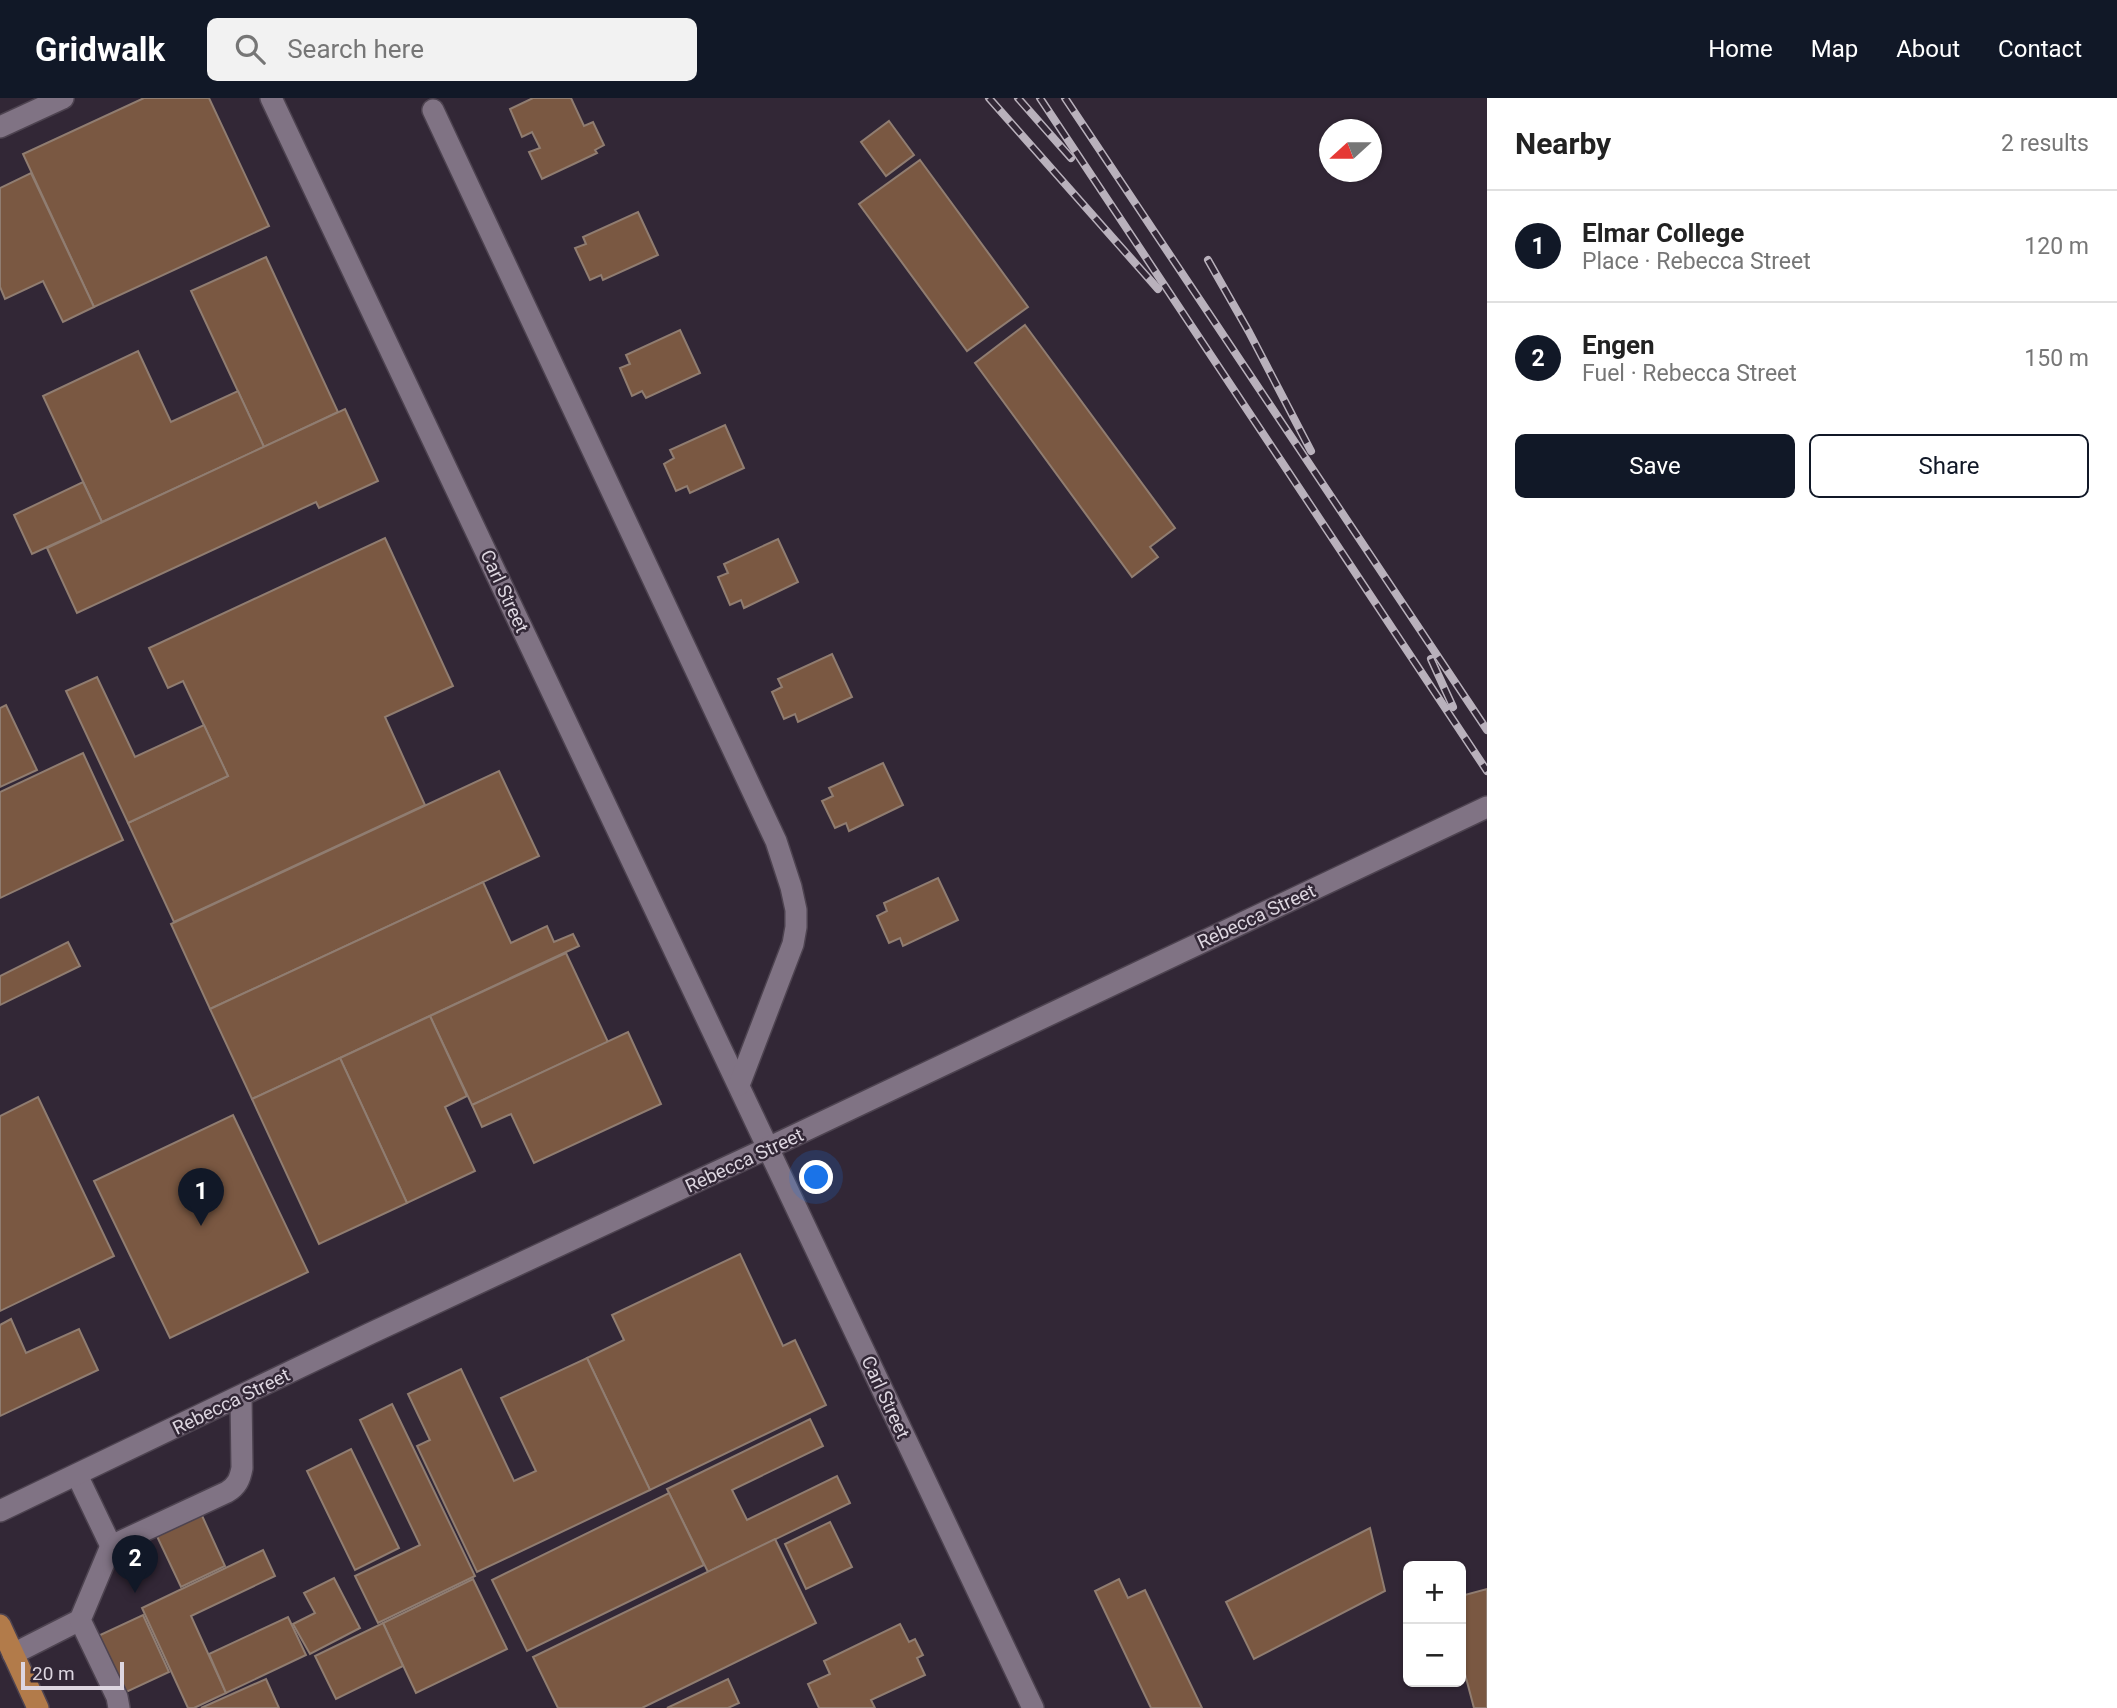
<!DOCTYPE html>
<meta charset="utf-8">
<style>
body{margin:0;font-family:Roboto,sans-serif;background:#f2f2f2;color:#222}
.controls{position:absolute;right:21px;bottom:21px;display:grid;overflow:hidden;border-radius:10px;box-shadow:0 2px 5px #0004}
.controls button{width:63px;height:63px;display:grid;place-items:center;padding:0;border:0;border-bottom:2px solid #e0e0e0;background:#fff;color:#222;font:35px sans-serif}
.compass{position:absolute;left:1319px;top:21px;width:63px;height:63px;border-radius:50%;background:#fff;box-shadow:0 2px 5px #0004;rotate:249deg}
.scale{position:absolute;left:21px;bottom:18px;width:103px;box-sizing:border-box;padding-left:7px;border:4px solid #ddd6e0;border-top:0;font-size:19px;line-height:24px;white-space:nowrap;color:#ddd6e0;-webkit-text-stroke:5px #322736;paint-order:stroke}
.you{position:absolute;left:817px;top:1080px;width:24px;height:24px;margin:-18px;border:5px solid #fff;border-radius:50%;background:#1a73e8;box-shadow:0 0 0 10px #1a73e833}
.badge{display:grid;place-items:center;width:46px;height:46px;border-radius:50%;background:#111827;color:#fff;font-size:23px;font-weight:700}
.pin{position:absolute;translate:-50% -58px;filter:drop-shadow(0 2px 4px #0008)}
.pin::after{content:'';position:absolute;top:37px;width:24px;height:21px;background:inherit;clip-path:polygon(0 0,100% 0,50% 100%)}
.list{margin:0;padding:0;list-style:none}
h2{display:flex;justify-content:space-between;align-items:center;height:91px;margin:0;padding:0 28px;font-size:30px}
h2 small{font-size:23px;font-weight:400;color:#767676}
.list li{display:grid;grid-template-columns:46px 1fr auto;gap:21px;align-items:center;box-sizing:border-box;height:112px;padding:0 28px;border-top:2px solid #e0e0e0}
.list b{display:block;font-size:26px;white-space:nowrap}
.list p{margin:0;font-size:23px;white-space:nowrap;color:#767676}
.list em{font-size:23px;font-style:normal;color:#767676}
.actions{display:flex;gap:14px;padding:21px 28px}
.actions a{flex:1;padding:16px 0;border:2px solid #111827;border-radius:10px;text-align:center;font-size:24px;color:#111827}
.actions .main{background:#111827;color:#fff}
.icon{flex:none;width:38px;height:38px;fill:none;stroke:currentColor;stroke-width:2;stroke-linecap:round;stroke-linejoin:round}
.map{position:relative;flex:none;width:1487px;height:1610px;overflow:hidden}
header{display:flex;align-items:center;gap:42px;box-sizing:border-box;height:98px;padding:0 35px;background:#111827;color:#fff}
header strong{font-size:33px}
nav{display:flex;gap:38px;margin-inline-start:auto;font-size:24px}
.search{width:490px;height:63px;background:#f2f2f2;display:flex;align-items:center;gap:18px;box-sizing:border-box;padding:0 24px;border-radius:10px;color:#767676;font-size:26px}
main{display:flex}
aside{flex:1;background:#fff}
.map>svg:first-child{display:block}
.building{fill:#7a5842;stroke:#907d71;stroke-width:2}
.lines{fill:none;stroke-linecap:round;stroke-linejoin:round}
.minor-casing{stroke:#4d4350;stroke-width:24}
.major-casing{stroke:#4d4350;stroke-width:24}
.minor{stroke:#807384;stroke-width:21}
.major{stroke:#b27b4a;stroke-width:21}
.rail-casing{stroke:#b9b1bc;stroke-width:8}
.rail{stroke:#322736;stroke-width:5;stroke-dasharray:16;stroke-linecap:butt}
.labels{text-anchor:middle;stroke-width:5;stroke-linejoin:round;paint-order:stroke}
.street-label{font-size:19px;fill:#ddd6e0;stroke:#322736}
</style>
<header>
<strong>Gridwalk</strong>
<div class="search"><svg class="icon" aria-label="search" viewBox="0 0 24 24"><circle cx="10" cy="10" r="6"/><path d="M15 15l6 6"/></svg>Search here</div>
<nav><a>Home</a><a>Map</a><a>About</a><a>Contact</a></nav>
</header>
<main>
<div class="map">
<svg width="1487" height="1610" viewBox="0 0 1487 1610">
<rect width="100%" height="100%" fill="#322736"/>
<g class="building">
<polygon points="144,0 209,0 269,128 94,209 23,56"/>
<polygon points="533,0 571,0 584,28 593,24 604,47 595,52 597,55 542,81 529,54 540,50 532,34 522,39 510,11"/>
<polygon points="889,23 914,57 886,78 861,44"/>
<polygon points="920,62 1028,209 967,253 859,106"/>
<polygon points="31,75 94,209 63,224 43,183 5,201 0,189 0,90"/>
<polygon points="638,114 658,157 603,182 601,177 590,182 575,150 586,146 583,139"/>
<polygon points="266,159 338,314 264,349 191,193"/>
<polygon points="1025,227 1175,430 1150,449 1158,459 1132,479 975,265"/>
<polygon points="680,232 700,275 646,300 642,293 632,298 620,270 630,266 626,257"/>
<polygon points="138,253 171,324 238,293 264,349 102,424 43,298"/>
<polygon points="345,311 378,383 319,410 316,404 77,515 47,450"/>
<polygon points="725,327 744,370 690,395 687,388 676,393 664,366 674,360 670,352"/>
<polygon points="83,384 102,424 32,456 14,417"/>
<polygon points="385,440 453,588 385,619 425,707 174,824 128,725 228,678 183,583 168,590 149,550"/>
<polygon points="778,441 798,484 744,510 741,502 730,507 718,479 728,475 724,466"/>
<polygon points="832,556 852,599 798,624 795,616 784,621 772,594 782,589 778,581"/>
<polygon points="97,579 135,659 204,627 228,678 128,725 66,593"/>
<polygon points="6,607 37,672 0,689 0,610"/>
<polygon points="83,655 123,742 0,800 0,694"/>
<polygon points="883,665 903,707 849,733 846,725 835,730 822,703 833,698 829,690"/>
<polygon points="499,673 539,758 210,911 171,826"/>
<polygon points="938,780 958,822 903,848 900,840 889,845 877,818 887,813 884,805"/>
<polygon points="483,784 511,845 547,828 554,844 573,836 579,848 252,1001 210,911"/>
<polygon points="68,844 80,868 0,907 0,878"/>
<polygon points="566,855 608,944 472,1007 430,918"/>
<polygon points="430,918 467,998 445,1009 475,1073 407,1105 340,960"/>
<polygon points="628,934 661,1006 534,1065 511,1016 482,1029 472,1007"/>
<polygon points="340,960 407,1105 319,1146 252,1001"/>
<polygon points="38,999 114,1158 0,1213 0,1018"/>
<polygon points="233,1017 308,1174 170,1240 94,1083"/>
<polygon points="740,1156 783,1248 795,1242 826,1307 650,1392 587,1260 624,1242 612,1217"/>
<polygon points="11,1221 26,1255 79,1231 98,1272 0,1318 0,1227"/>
<polygon points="587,1260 650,1392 477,1474 417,1348 430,1342 408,1296 461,1271 514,1383 536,1373 501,1300"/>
<polygon points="392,1306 475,1478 378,1525 355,1478 420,1447 360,1322"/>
<polygon points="810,1321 823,1348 732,1392 747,1422 837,1378 850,1405 708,1474 667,1391"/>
<polygon points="351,1351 399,1450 355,1472 307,1373"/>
<polygon points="669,1395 704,1467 527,1553 492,1482"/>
<polygon points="199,1411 225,1468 181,1489 154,1432"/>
<polygon points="830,1424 852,1469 806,1491 785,1446"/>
<polygon points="1370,1430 1385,1493 1254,1561 1226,1504"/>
<polygon points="775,1441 816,1525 642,1610 558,1610 533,1559"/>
<polygon points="263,1452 275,1478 191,1518 226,1595 194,1610 188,1610 142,1510"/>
<polygon points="334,1480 360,1530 310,1556 293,1526 315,1515 304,1495"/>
<polygon points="473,1481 507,1551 416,1595 383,1525"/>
<polygon points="1119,1481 1128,1500 1145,1492 1202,1610 1151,1610 1095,1493"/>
<polygon points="1487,1491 1487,1610 1474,1610 1461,1561 1461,1498"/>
<polygon points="143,1517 169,1574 124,1595 98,1538"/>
<polygon points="288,1519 306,1557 226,1595 209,1556"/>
<polygon points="383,1525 403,1568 336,1601 315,1558"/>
<polygon points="900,1526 909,1544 915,1541 923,1557 917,1560 925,1577 871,1602 875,1610 819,1610 808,1586 830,1576 824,1563"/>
<polygon points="266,1581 279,1610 201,1610"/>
<polygon points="728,1581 739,1605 728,1610 667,1610"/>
</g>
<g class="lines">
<defs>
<g id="minor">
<polyline points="271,0 1033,1610"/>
<polyline points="433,12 776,743 791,789 796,812 796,829 793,846 739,987"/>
<polyline points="0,29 63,0"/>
<polyline points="77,1377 111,1448"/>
<polyline points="0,1413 369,1236 768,1050 1487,709"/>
<polyline points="13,1556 80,1522"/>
<path d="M 119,1610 L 117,1599 L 80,1522 L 111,1448 L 227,1394 C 237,1388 240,1381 242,1370 L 241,1298"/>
</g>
<polyline id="major" points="0,1527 38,1610"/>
</defs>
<use href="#minor" class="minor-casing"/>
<use href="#major" class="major-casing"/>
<use href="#minor" class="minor"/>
<use href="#major" class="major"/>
<defs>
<g id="rail">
<polyline points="989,0 1158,191"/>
<polyline points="1018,0 1071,60"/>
<polyline points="1040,0 1487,673"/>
<polyline points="1065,0 1487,632"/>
<polyline points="1208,162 1249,234 1311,353"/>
<polyline points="1431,561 1453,609"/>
</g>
</defs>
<use href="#rail" class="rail-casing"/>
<use href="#rail" class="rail"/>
</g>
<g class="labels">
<g class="street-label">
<text transform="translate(505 493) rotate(65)" y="7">Carl Street</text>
<text transform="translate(1256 818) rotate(-25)" y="7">Rebecca Street</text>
<text transform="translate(744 1062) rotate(-25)" y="7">Rebecca Street</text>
<text transform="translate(886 1299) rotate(65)" y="7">Carl Street</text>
<text transform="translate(231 1303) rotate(-26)" y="7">Rebecca Street</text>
</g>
</g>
</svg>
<div class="controls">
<button>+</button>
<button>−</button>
</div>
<svg class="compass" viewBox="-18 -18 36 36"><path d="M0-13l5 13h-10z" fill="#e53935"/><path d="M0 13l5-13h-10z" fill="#767676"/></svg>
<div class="scale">20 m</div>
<div class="you"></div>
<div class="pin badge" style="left:201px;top:1128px">1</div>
<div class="pin badge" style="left:135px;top:1495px">2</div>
</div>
<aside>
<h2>Nearby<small>2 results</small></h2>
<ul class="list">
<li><span class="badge">1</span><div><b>Elmar College</b><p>Place · Rebecca Street</p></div><em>120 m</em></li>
<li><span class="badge">2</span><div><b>Engen</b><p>Fuel · Rebecca Street</p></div><em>150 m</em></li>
</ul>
<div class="actions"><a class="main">Save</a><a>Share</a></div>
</aside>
</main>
